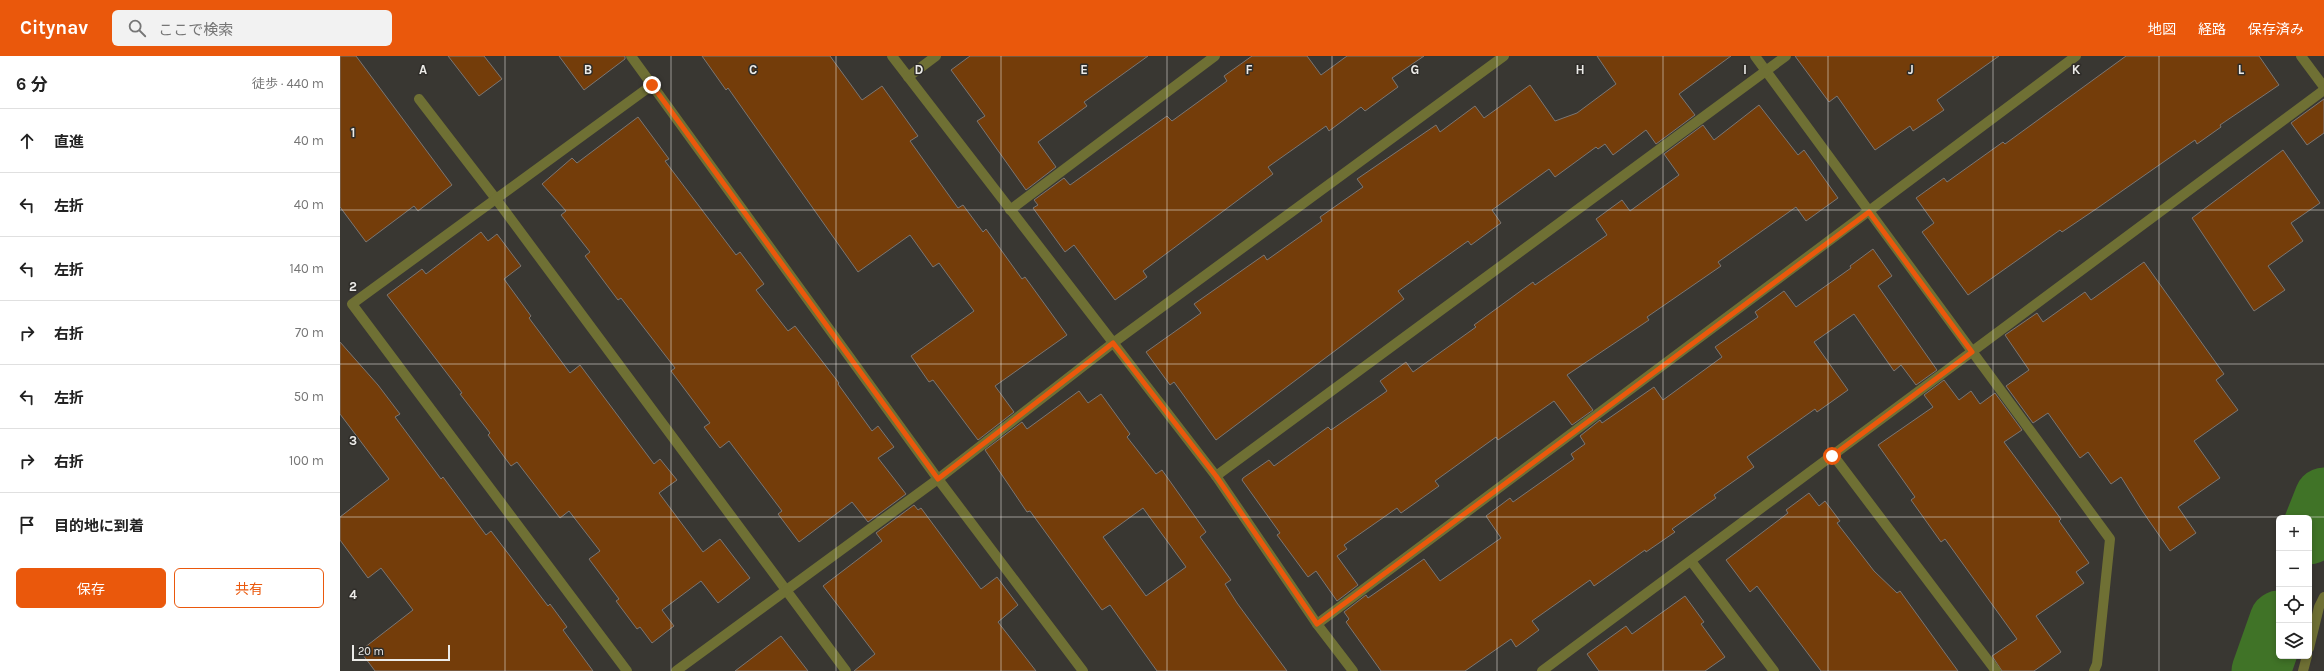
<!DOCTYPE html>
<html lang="ja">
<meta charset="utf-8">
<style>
body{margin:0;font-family:Karla,"Noto Sans JP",sans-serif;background:#f2f2f2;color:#222}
.controls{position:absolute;right:12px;bottom:12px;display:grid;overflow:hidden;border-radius:6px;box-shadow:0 2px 6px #0003}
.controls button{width:36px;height:36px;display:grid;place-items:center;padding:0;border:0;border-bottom:1px solid #e0e0e0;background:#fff;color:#222;font:20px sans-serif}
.scale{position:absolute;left:12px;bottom:10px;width:98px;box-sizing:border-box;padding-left:4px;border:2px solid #ecebe8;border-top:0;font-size:11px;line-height:14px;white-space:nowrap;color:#ecebe8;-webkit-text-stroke:3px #2f2d29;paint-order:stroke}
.stop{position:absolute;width:12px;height:12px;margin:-9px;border:3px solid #ea580c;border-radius:50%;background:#fff}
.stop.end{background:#ea580c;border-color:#fff;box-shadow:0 1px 4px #0008}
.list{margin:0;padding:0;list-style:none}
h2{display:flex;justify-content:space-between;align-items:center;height:52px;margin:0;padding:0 16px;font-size:17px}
h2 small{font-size:13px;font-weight:400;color:#767676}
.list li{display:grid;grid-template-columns:26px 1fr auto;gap:12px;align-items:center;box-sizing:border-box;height:64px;padding:0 16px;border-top:1px solid #e0e0e0}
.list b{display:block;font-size:15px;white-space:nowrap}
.list em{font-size:13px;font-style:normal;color:#767676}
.actions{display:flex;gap:8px;padding:12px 16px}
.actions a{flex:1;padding:9px 0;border:1px solid #ea580c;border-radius:6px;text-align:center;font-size:14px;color:#ea580c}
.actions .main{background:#ea580c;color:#fff}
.icon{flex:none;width:22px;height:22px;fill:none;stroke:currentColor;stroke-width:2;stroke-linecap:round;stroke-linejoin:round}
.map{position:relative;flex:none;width:1984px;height:615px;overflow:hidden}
header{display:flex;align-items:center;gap:24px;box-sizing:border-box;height:56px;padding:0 20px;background:#ea580c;color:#fff}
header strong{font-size:19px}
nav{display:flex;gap:22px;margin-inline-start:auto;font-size:14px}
.search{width:280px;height:36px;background:#f2f2f2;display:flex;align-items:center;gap:10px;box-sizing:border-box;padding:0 14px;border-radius:6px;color:#767676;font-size:15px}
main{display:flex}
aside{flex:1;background:#fff}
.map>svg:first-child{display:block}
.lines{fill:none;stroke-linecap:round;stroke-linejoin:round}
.river{stroke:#407327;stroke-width:59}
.building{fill:#743d0a;stroke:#7b7673;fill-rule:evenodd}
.minor{stroke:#6f7034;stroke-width:10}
.route{stroke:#ea580c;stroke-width:5}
.grid{fill:none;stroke:#ecebe8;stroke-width:1;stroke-opacity:0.55}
.grid-label{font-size:13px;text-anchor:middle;font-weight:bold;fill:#ecebe8;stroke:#2f2d29;stroke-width:3;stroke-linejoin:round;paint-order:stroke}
</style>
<header>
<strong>Citynav</strong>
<div class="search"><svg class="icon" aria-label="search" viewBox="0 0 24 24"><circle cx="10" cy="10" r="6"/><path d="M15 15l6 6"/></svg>ここで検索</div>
<nav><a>地図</a><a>経路</a><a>保存済み</a></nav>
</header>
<main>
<aside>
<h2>6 分<small>徒歩 · 440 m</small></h2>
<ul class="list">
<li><svg class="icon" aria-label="ahead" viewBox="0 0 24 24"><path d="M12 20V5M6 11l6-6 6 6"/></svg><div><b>直進</b></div><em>40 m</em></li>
<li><svg class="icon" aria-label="left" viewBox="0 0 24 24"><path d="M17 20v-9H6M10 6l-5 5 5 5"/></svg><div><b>左折</b></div><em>40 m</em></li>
<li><svg class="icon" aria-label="left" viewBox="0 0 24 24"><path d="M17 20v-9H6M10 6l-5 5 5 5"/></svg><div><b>左折</b></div><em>140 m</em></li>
<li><svg class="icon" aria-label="right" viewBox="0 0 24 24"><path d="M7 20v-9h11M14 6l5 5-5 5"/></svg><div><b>右折</b></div><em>70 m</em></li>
<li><svg class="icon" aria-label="left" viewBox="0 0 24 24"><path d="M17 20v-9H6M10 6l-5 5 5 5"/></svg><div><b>左折</b></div><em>50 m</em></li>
<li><svg class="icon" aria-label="right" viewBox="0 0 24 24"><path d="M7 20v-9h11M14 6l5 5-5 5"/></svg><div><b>右折</b></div><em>100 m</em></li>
<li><svg class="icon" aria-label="arrive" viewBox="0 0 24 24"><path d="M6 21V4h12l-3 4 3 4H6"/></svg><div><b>目的地に到着</b></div></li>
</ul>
<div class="actions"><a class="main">保存</a><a>共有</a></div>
</aside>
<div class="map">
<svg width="1984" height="615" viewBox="0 0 1984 615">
<rect width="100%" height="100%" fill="#393732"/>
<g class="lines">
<g class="river">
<polyline points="1969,479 1984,441"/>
<polyline points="1921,615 1939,564"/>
</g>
</g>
<g class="building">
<polygon points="0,0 16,0 112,129 78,155 74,150 26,186 0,151"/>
<polygon points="108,0 144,0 162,23 139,40"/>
<polygon points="219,0 285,0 285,3 244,34"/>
<polygon points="362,0 490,0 522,44 542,30 578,80 570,85 618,152 623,149 643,176 646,173 682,223 685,221 727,279 655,330 674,356 638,384 593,324 589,326 571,300 634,255 599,207 593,211 570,179 518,216 388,32 386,34"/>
<polygon points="630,0 808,0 744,46 747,50 698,86 716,111 686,134 637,65 645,60 611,14"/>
<polygon points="912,0 967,0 981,19 1007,0 1084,0 1052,22 1058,31 1025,55 1021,51 989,75 986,70 928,111 933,118 803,215 807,221 775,244 734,189 725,196 693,152 698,149 694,144 724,122 730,129 827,60 832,65 887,25 884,20"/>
<polygon points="1257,0 1391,0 1339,38 1355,59 1316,88 1306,74 1273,99 1265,88 1258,93 1256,91 1215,121 1209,113 1152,154 1161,167 1131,189 1128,185 1058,235 1064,243 876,384 834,326 830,329 806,296 861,257 854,248 924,199 927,204 982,165 980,161 1023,131 1017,123 1096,69 1100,76 1135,50 1144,62 1190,29 1215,65 1237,57 1276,28"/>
<polygon points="1455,0 1659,0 1597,44 1604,54 1573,75 1570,70 1535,94 1497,40 1489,46"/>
<polygon points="1786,0 1919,0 1939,29 1880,69 1881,71 1857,88 1855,84 1759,151 1722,176 1720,174 1628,239 1582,176 1594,167 1576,142 1604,122 1607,126 1663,86 1665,88"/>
<polygon points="1984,43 1984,77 1967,89 1951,67"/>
<polygon points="1419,49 1458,99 1464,94 1498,142 1466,165 1456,151 1378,206 1381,210 1307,261 1309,264 1227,319 1253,354 1232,369 1214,345 1158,384 1156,381 1095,425 1099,430 1061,457 1057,452 1004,489 1007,493 997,500 1018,529 997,545 976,515 968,521 937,479 940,477 902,424 903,422 929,404 934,410 988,371 991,374 1047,335 1040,325 1066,306 1073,316 1136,271 1134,269 1193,226 1195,229 1267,179 1256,163 1282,144 1290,155 1339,119 1324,98 1363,69 1374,84"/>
<polygon points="298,61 329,103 325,105 396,199 400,196 424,228 416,234 448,275 455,270 499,327 498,328 532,375 538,370 554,391 538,402 566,438 528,466 512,446 459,486 438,458 442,455 389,385 380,392 364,371 370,367 331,315 335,312 281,242 278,244 245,200 250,196 221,159 226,155 202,128 232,102 237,107"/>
<polygon points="1943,94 1980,147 1951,167 1963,185 1928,210 1945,234 1914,255 1852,162"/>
<polygon points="141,176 148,185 157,178 181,210 164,223 191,260 189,262 230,317 240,309 314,408 320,403 337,424 319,437 363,496 380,483 410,522 378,547 361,525 322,554 334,570 312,587 300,571 297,573 276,545 279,543 249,503 260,495 229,455 220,462 177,406 171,410 148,379 150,377 120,338 122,337 47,239 82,213 86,218"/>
<polygon points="1533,193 1552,220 1538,230 1597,314 1576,329 1561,309 1554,315 1514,258 1474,286 1508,334 1477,356 1475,353 1407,401 1414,411 1374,439 1376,442 1332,473 1335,476 1306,496 1305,494 1254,530 1250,524 1192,565 1199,574 1176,591 1171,583 1125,615 1041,615 1006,566 1009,563 1004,556 1026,539 1028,542 1084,503 1100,525 1161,482 1146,460 1170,442 1173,446 1234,403 1231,398 1245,388 1240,380 1260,364 1262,367 1314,331 1323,344 1382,301 1375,291 1418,261 1415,256 1444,235 1456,251 1511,212 1510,210"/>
<polygon points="1804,206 1884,318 1876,324 1898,354 1854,385 1880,422 1838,451 1856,477 1830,495 1803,456 1781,421 1771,428 1748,396 1740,402 1708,357 1693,367 1666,330 1689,314 1665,279 1697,257 1703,266 1745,236 1751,244"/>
<polygon points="0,286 38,329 60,358 55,361 101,423 103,421 146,479 151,475 208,550 210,548 227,571 223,574 253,615 35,615 20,595 73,554 41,512 28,522 0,484 0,461 49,423 0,358"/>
<polygon points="1604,324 1619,344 1631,335 1640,348 1655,337 1682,374 1664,386 1721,463 1719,465 1749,507 1736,516 1744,527 1696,560 1721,596 1694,615 1662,615 1652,600 1677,583 1605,483 1601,486 1571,444 1575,441 1538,389 1593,351 1584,339"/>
<path d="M 739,335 L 748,347 L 761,338 L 790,378 L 787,381 L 816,418 L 822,414 L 866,476 L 860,481 L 891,524 L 885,528 L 897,547 L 947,615 L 817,615 L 770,549 L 762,554 L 690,455 L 687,456 L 645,394 L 682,366 L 687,373 ZM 803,452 L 846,511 L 806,540 L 763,481 Z"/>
<polygon points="1469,437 1479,450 1485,445 1500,465 1497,467 1534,515 1557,537 1560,535 1618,615 1481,615 1417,530 1410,536 1386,504 1448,457 1446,454"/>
<polygon points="574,449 578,454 581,452 641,533 657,521 678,549 658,566 696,615 514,615 535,598 483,530 542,485 536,477"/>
<polygon points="1345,540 1364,566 1361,568 1385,601 1365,615 1259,615 1247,598 1286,570 1292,578"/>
<polygon points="441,580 468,615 395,615"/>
</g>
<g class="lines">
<g class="minor">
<polyline points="291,0 598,423 743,615"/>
<polyline points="552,0 876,420 977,568 1013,615"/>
<polyline points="1415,0 1770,483 1757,608 1754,615"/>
<polyline points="1961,0 1984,31"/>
<polyline points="568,21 596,0"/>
<polyline points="79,43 156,143 506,615"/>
<polyline points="670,154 875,0"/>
<polyline points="1493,399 1656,615"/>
<polyline points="876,420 1446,0"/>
<polyline points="1351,505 1434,615"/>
<polyline points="977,568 1736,0"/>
<polyline points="1969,592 1979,551 1984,541"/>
<polyline points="287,615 12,248 312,29"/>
<polyline points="336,615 598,423 773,287 1164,0"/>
<polyline points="1202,615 1984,34"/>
<polyline points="1963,615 1967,600"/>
</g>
</g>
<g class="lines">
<polyline class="route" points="312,29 598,423 773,287 876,420 977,568 1529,156 1632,296 1492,400"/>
</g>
<path class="grid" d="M 165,0 L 165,615M 331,0 L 331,615M 496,0 L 496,615M 661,0 L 661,615M 827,0 L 827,615M 992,0 L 992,615M 1157,0 L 1157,615M 1323,0 L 1323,615M 1488,0 L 1488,615M 1653,0 L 1653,615M 1819,0 L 1819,615M 0,154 L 1984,154M 0,308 L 1984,308M 0,461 L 1984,461"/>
<g class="grid-label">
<text x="83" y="18">A</text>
<text x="248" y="18">B</text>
<text x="413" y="18">C</text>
<text x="579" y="18">D</text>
<text x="744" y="18">E</text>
<text x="909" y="18">F</text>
<text x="1075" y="18">G</text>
<text x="1240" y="18">H</text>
<text x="1405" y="18">I</text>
<text x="1571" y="18">J</text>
<text x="1736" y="18">K</text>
<text x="1901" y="18">L</text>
<text x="13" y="81">1</text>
<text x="13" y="235">2</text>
<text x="13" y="389">3</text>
<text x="13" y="543">4</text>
</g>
</svg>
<div class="controls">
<button>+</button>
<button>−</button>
<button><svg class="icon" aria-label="locate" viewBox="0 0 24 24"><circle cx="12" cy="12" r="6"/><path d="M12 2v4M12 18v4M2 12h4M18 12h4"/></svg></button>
<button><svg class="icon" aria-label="layers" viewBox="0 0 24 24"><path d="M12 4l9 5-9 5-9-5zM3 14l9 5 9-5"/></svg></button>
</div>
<div class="scale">20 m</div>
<div class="stop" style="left:1492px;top:400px"></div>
<div class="stop end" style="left:312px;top:29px"></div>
</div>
</main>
